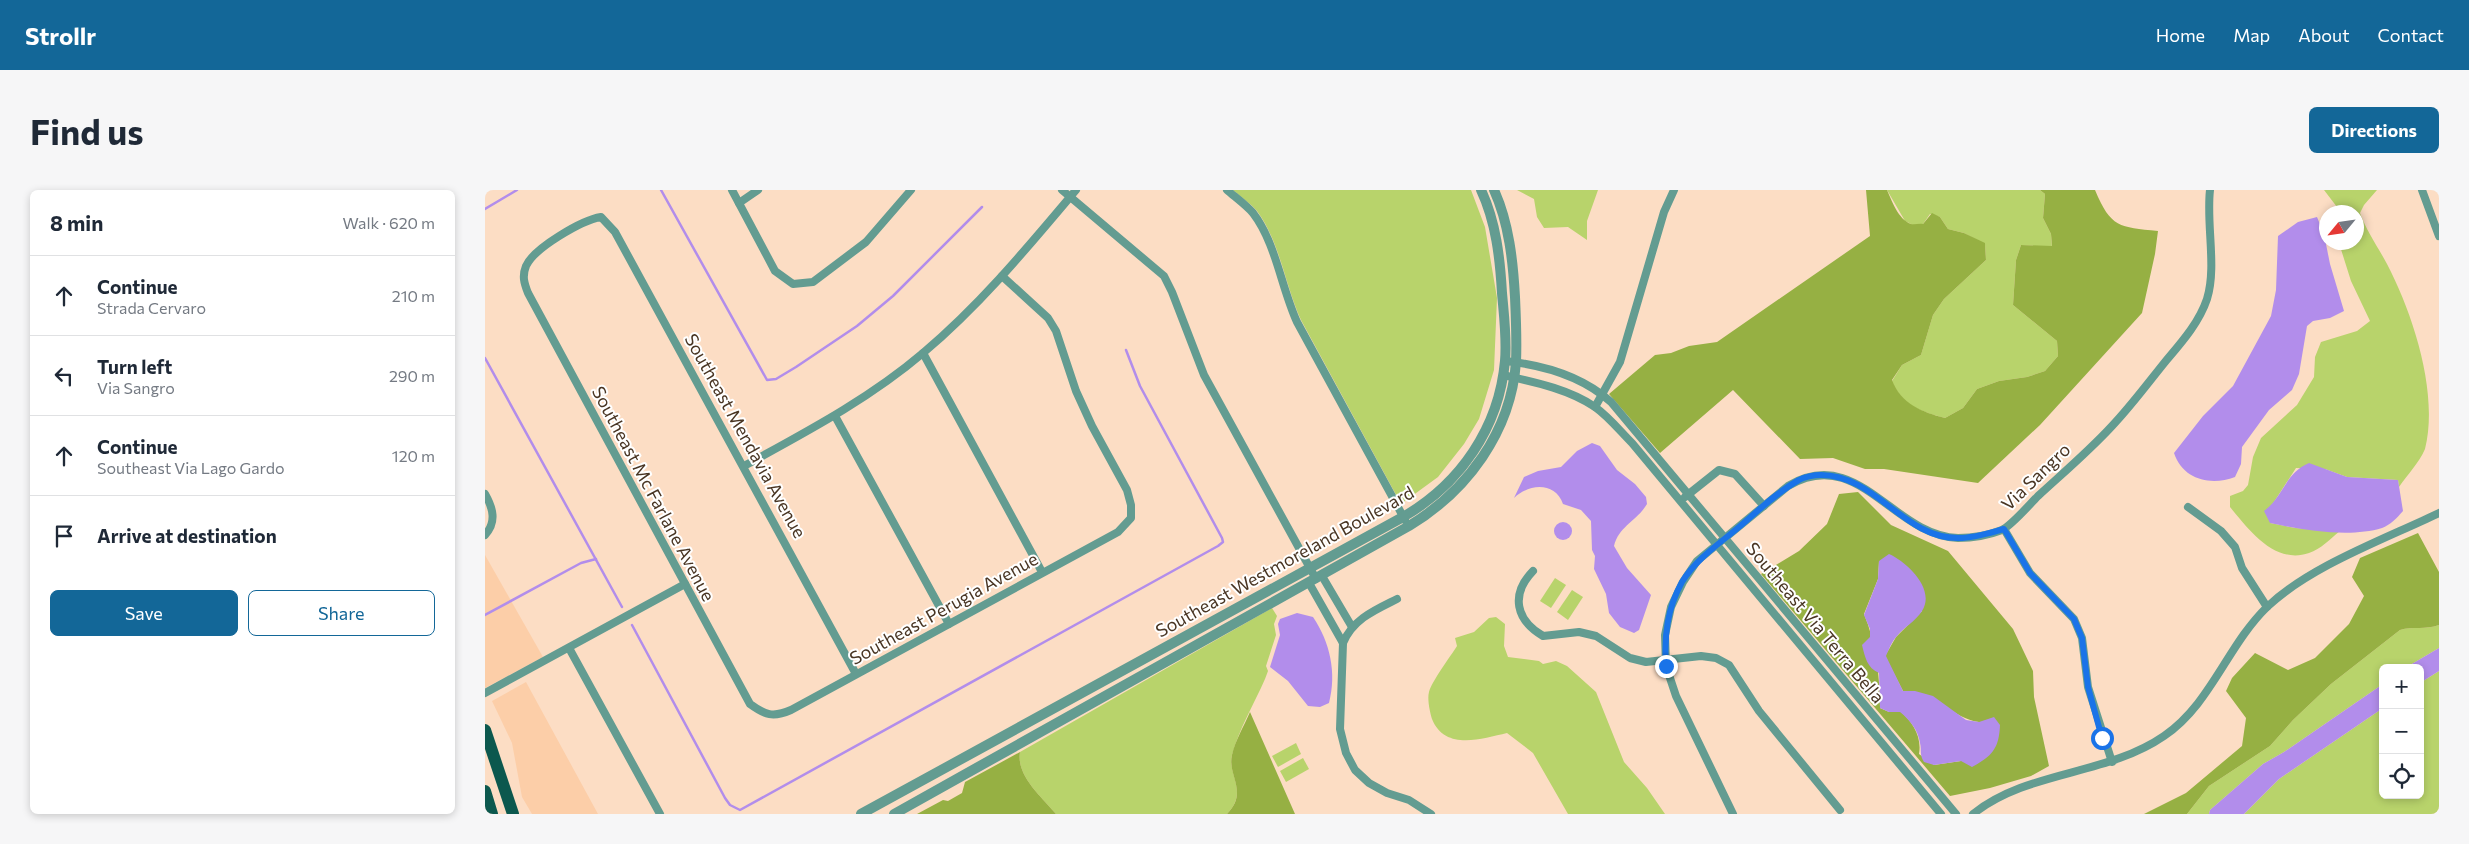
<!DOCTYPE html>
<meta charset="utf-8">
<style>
body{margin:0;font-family:Commissioner,sans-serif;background:#f6f6f7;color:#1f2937}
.controls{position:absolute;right:15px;bottom:15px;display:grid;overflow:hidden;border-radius:8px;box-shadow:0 2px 8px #0003}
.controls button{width:45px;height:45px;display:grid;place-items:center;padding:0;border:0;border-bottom:1px solid #e0e1e3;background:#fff;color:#1f2937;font:25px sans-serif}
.compass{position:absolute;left:1834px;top:15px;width:45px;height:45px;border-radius:50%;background:#fff;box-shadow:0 2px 8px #0003;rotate:241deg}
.stop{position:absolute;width:15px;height:15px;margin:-11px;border:4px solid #1a73e8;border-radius:50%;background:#fff}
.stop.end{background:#1a73e8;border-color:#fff;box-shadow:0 1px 5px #0008}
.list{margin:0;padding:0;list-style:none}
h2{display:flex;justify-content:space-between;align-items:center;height:65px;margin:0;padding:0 20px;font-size:21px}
h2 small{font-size:16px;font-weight:400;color:#747a83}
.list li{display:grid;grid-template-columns:32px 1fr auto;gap:15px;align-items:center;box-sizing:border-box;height:80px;padding:0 20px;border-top:1px solid #e0e1e3}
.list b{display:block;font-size:19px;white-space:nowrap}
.list p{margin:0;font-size:16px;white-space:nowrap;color:#747a83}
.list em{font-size:16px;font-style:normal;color:#747a83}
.actions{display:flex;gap:10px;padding:15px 20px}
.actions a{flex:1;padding:11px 0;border:1px solid #136798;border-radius:8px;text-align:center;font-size:18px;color:#136798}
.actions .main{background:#136798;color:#fff}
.icon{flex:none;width:28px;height:28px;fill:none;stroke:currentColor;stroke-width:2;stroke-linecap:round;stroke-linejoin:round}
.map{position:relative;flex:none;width:1954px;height:624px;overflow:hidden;border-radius:8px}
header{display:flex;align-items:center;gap:30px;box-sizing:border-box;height:70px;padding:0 25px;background:#136798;color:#fff}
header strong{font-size:24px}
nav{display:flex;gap:28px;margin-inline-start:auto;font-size:18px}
.intro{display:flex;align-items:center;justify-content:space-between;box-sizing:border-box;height:120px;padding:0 30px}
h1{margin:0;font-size:35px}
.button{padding:12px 22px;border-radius:8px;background:#136798;color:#fff;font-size:18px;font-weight:700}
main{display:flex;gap:30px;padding:0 30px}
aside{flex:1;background:#fff;border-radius:8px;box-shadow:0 2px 8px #0003}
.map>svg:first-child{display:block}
.built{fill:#fccea8}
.green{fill:#b8d36b}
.forest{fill:#96b043;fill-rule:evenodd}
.water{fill:#b28deb}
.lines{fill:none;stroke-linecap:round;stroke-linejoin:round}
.stream{stroke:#b28deb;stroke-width:2.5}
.minor{stroke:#639c91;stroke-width:8}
.tertiary{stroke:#639c91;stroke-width:10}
.primary{stroke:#0c584e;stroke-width:12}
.route{stroke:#1a73e8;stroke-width:6}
.labels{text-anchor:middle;stroke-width:4;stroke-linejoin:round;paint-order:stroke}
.street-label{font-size:18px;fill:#493523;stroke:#fff}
</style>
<header>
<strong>Strollr</strong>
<nav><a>Home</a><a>Map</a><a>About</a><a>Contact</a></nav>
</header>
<div class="intro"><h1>Find us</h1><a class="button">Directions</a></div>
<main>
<aside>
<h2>8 min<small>Walk · 620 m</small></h2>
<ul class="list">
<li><svg class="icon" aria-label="ahead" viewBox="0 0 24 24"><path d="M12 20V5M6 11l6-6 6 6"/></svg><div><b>Continue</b><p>Strada Cervaro</p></div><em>210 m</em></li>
<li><svg class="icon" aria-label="left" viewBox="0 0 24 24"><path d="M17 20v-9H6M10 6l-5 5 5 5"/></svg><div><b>Turn left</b><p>Via Sangro</p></div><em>290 m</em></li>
<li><svg class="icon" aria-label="ahead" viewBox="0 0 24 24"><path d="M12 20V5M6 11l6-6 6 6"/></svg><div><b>Continue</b><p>Southeast Via Lago Gardo</p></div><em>120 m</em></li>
<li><svg class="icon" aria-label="arrive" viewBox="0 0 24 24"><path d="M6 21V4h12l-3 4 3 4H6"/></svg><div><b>Arrive at destination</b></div></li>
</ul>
<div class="actions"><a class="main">Save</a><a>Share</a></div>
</aside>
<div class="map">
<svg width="1954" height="624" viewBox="0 0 1954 624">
<rect width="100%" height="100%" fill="#fcddc4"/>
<g class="built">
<polygon points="0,365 58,467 0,498"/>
<polygon points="41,492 113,624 47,624 37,607 27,553 7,511"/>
</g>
<g class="green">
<path d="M 748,0 L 986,0 L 1000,37 L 1012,108 L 1009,180 L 994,229 L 979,254 L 953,287 L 916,314 L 816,130 C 800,95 795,52 772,21 C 765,13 756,7 748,0 Z"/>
<polygon points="1032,0 1113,0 1102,31 1102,50 1083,37 1059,38 1052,27 1049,9"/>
<path d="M 1402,0 L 1555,0 L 1560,4 L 1558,28 L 1566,44 L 1567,57 L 1536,55 L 1531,70 L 1528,115 L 1572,151 L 1573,166 L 1560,181 L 1542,187 L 1514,191 L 1492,199 L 1478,218 L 1460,228 C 1435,221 1417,216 1407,191 L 1417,175 L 1436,165 L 1448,125 L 1459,109 L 1501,70 L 1500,54 L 1479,43 L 1463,39 L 1455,27 L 1445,24 L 1438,34 L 1428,35 L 1420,31 Z"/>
<path d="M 1839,0 L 1892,0 L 1879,15 L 1875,23 C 1882,42 1893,57 1902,74 C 1928,124 1954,203 1940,259 C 1934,273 1922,285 1914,297 L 1913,290 L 1862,287 L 1840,279 L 1811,278 L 1787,315 L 1785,333 L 1810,338 L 1855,341 C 1845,349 1836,359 1824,363 C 1790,375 1764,340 1745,317 L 1745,306 L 1758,301 L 1763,295 L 1768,267 L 1776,248 L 1812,215 L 1829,187 L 1830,167 L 1836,152 L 1872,141 L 1885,131 L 1866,91 L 1854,53 L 1872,52 L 1872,22 L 1851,22 L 1852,17 Z"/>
<polygon points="1070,388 1081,395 1066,418 1055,411"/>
<polygon points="1087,400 1098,407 1083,430 1072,422"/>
<path d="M 787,418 L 792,426 L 789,434 L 791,445 L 781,476 L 783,481 L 780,489 C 769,514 754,539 747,565 C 742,584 764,602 742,624 L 571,624 C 557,607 531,586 535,562 Z"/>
<path d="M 1004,428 L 1011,427 L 1020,434 L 1019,456 L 1023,467 L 1054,471 L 1058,474 L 1071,471 L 1082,476 L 1111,502 L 1139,572 L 1162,598 L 1180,624 L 1083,624 L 1048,563 L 1022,543 C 996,549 960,561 947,529 C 945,523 942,509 944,502 C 947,491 965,467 972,456 L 970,448 L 989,442 Z"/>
<path d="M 1954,435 L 1954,458 L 1920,478 L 1898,478 L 1898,494 L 1799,562 L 1778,574 L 1725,620 L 1724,624 L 1702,624 L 1724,596 L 1785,556 L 1808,530 L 1846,494 L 1915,440 C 1928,436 1941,440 1954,435 Z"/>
<polygon points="1954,481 1954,624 1759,624 1794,589 1898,518 1898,605 1935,605 1935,493"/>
<polygon points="811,553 816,564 793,577 787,566"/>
<polygon points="818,568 824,579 801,592 795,581"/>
</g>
<g class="forest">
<path d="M 1381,0 L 1402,0 C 1407,11 1413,29 1426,34 C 1430,35 1434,33 1438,34 L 1447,23 L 1455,27 L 1463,39 L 1479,43 L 1500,53 L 1501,70 L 1459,109 L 1448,125 L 1436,165 L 1417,175 L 1407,190 C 1416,214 1437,222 1460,228 L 1478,218 L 1492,199 L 1514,191 L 1542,187 L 1560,181 L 1573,166 L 1572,151 L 1528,115 L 1531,70 L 1536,55 L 1567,56 L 1566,44 L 1558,28 L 1560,4 L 1555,0 L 1610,0 C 1626,38 1634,37 1673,41 L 1670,64 L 1657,123 L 1555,235 L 1493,293 L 1399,279 L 1380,279 L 1348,268 L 1315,269 L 1248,200 L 1175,263 L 1124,204 L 1170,165 L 1186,163 L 1204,156 L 1232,152 L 1385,46 Z"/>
<path d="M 1373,302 L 1406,335 L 1463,361 L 1528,439 L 1548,481 L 1549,507 L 1564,576 L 1546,586 L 1505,598 L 1465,606 L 1276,384 L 1314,361 L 1342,334 L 1354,304 ZM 1394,371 L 1437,421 L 1411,447 L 1400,466 L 1418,501 C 1449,500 1468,529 1494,532 L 1476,571 L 1449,575 L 1434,564 C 1437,547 1428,532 1415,521 L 1404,522 L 1395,518 C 1395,487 1391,453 1379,424 L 1393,389 Z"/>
<path d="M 1933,343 L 1954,382 L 1954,435 C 1941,440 1928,436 1915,440 L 1846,494 L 1808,530 L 1785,556 L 1724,596 L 1702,624 L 1659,624 L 1701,603 L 1757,556 L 1761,528 L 1741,501 L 1747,488 L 1770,463 L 1803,480 L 1830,468 L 1864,434 L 1879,406 L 1867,387 L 1875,368 Z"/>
<path d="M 765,522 L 810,624 L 742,624 C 764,602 742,585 747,565 C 750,551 759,536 765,522 Z"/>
<path d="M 535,562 C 531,586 557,607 571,624 L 432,624 L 458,610 L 463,611 L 477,603 L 480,592 Z"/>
</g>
<g class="water">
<path d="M 1832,27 L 1839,44 L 1845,74 L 1859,121 L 1845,128 L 1828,131 L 1822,136 L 1814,184 L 1807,200 L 1784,220 L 1757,257 L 1756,274 L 1750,287 C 1726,296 1698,290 1689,263 L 1718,226 L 1748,196 L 1786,126 L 1791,100 L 1793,46 L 1813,32 Z"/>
<path d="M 1107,253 L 1115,256 L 1132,280 L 1150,294 L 1161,307 L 1162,314 C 1152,331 1134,336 1129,356 L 1142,378 L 1166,405 L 1154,440 L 1149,443 L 1135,437 L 1124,423 L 1121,404 L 1109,379 L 1110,366 L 1107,360 L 1106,331 L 1096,320 L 1078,314 C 1070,291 1043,294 1029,308 L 1039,287 L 1053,281 L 1076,277 L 1092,261 Z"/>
<path d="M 1824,273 L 1862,287 L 1913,290 L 1918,321 C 1912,328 1905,335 1897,338 C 1865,348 1817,340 1785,333 L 1779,321 C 1799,306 1800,283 1824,273 Z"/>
<circle cx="1078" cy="341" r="9"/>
<path d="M 1404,364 C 1422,372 1451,399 1437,421 C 1431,431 1419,437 1412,446 C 1407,451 1404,459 1401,466 L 1418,501 L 1430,501 L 1448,506 L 1481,530 L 1494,532 L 1509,527 L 1515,535 C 1514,559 1507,566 1487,577 L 1476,571 L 1449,575 L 1439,572 C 1434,564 1437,561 1435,553 C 1433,540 1425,530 1415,522 L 1404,522 L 1395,518 L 1394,483 C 1382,478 1380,467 1377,455 L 1385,447 L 1385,439 L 1379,425 L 1393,389 L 1394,371 Z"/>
<path d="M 812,423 L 828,427 C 845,452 852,483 844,513 L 835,517 L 823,516 L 803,491 L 785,477 L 795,445 L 793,434 L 795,429 Z"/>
<polygon points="1954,458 1954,481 1935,493 1935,478 1920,478"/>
<polygon points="1898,494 1898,518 1794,589 1759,624 1724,624 1725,620 1778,574 1799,562"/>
</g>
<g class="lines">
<g class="stream">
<polyline points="176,0 282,190 291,189 311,177 372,136 408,106 497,17"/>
<polyline points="0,19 32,0"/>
<polyline points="0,168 137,417"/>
<polyline points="0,425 96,373 111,369"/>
<polyline points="147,435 240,608 245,615 255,620 733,356 738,352 737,348 655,196 641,160"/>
</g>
<g class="minor">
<polyline points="247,0 290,81 308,94 328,92 381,52 426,0"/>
<polyline points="577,0 679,86 687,102 719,185 831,389"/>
<path d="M 742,0 C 750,7 761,15 768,23 C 791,53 796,97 812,132 L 920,330"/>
<polyline points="1937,0 1954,46"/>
<polyline points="254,13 273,0"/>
<polyline points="438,163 557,382"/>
<path d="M 1020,171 C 1058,175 1097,186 1126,212 L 1471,624"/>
<path d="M 1018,185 C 1049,192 1084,199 1110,217 C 1124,227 1135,241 1147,253 L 1456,624"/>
<polyline points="1110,217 1135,172 1179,22 1189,0"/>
<polyline points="350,226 464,434"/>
<path d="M 259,276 C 321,242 384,209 438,163 C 495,115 543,57 591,0"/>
<path d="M 0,304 C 8,318 12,332 0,345"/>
<polyline points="1200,307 1234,280 1250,284 1279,316"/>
<polyline points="1703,317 1736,341 1750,357 1757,378 1782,417"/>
<polyline points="1519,339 1545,383 1589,429 1597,448 1603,497 1627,572"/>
<path d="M 1048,381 C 1025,405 1031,430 1058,446 L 1094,442 L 1111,446 L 1145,468 L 1161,472 L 1216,466 L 1231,468 L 1244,475 L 1274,521 L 1355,620"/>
<polyline points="837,386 867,437"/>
<polyline points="824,393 858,453 855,539 861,563 870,580 884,593 902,603 924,610 946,624"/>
<path d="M 858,453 C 868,429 890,420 912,409"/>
<polyline points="84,458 175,624"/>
<path d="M 371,484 L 130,42 L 116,27 C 97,30 49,58 41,76 C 37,86 39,93 43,103 L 265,514 C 280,525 288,528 306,520 L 633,342 L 646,328 L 646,315 L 642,300 L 607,236 L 591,201 L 571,141 L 563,128 L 517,86"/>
<polyline points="0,503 200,394"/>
<path d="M 1248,624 L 1191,506 L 1181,476 L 1180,445 L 1186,417 L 1198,392 L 1212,371 L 1303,296 C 1373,254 1408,346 1473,348 C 1486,348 1504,345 1517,340 C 1527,335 1544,315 1553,306 C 1578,283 1604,261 1627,236 C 1646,216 1663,193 1680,172 C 1696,153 1714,133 1722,109 C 1732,77 1721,34 1725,0"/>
<path d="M 1488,624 C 1543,580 1621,586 1679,546 C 1726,514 1742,456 1782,417 C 1825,376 1900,349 1954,323"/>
</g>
<g class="tertiary">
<path d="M 376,624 L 918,327 C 975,294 1014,238 1020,171 C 1022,149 1019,126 1017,103 C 1015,68 1011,32 996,0"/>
<path d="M 409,624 L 924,336 C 982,301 1026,242 1031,172 C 1032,150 1031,129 1030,107 C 1028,71 1024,33 1009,0"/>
</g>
<g class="primary">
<polyline points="0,540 28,624"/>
<polyline points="0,601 7,624"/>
</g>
</g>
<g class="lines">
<path class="route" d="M 1181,476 C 1179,446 1182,419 1197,392 C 1211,369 1234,354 1254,337 C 1273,321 1292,302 1314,290 C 1319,287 1329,285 1336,285 C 1391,285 1419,349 1474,348 C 1489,348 1504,343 1519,339 L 1545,383 L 1589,429 L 1597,448 L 1603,497 L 1617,548"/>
</g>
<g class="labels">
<g class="street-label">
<text transform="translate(260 246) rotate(61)" y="6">Southeast Mendavia Avenue</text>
<text transform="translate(1551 287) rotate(-44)" y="6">Via Sangro</text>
<text transform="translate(168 304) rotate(62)" y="6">Southeast Mc Farlane Avenue</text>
<text transform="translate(800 372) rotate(-29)" y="6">Southeast Westmoreland Boulevard</text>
<text transform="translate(459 419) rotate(-29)" y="6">Southeast Perugia Avenue</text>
<text transform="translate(1330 433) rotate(50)" y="6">Southeast Via Terra Bella</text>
</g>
</g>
</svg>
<div class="controls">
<button>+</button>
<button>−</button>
<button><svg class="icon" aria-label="locate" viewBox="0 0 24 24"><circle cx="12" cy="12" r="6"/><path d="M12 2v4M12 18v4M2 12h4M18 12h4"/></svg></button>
</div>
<svg class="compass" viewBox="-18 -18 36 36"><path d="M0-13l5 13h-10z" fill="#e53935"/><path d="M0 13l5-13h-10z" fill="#747a83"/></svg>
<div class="stop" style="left:1617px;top:548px"></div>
<div class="stop end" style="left:1181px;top:476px"></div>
</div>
</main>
